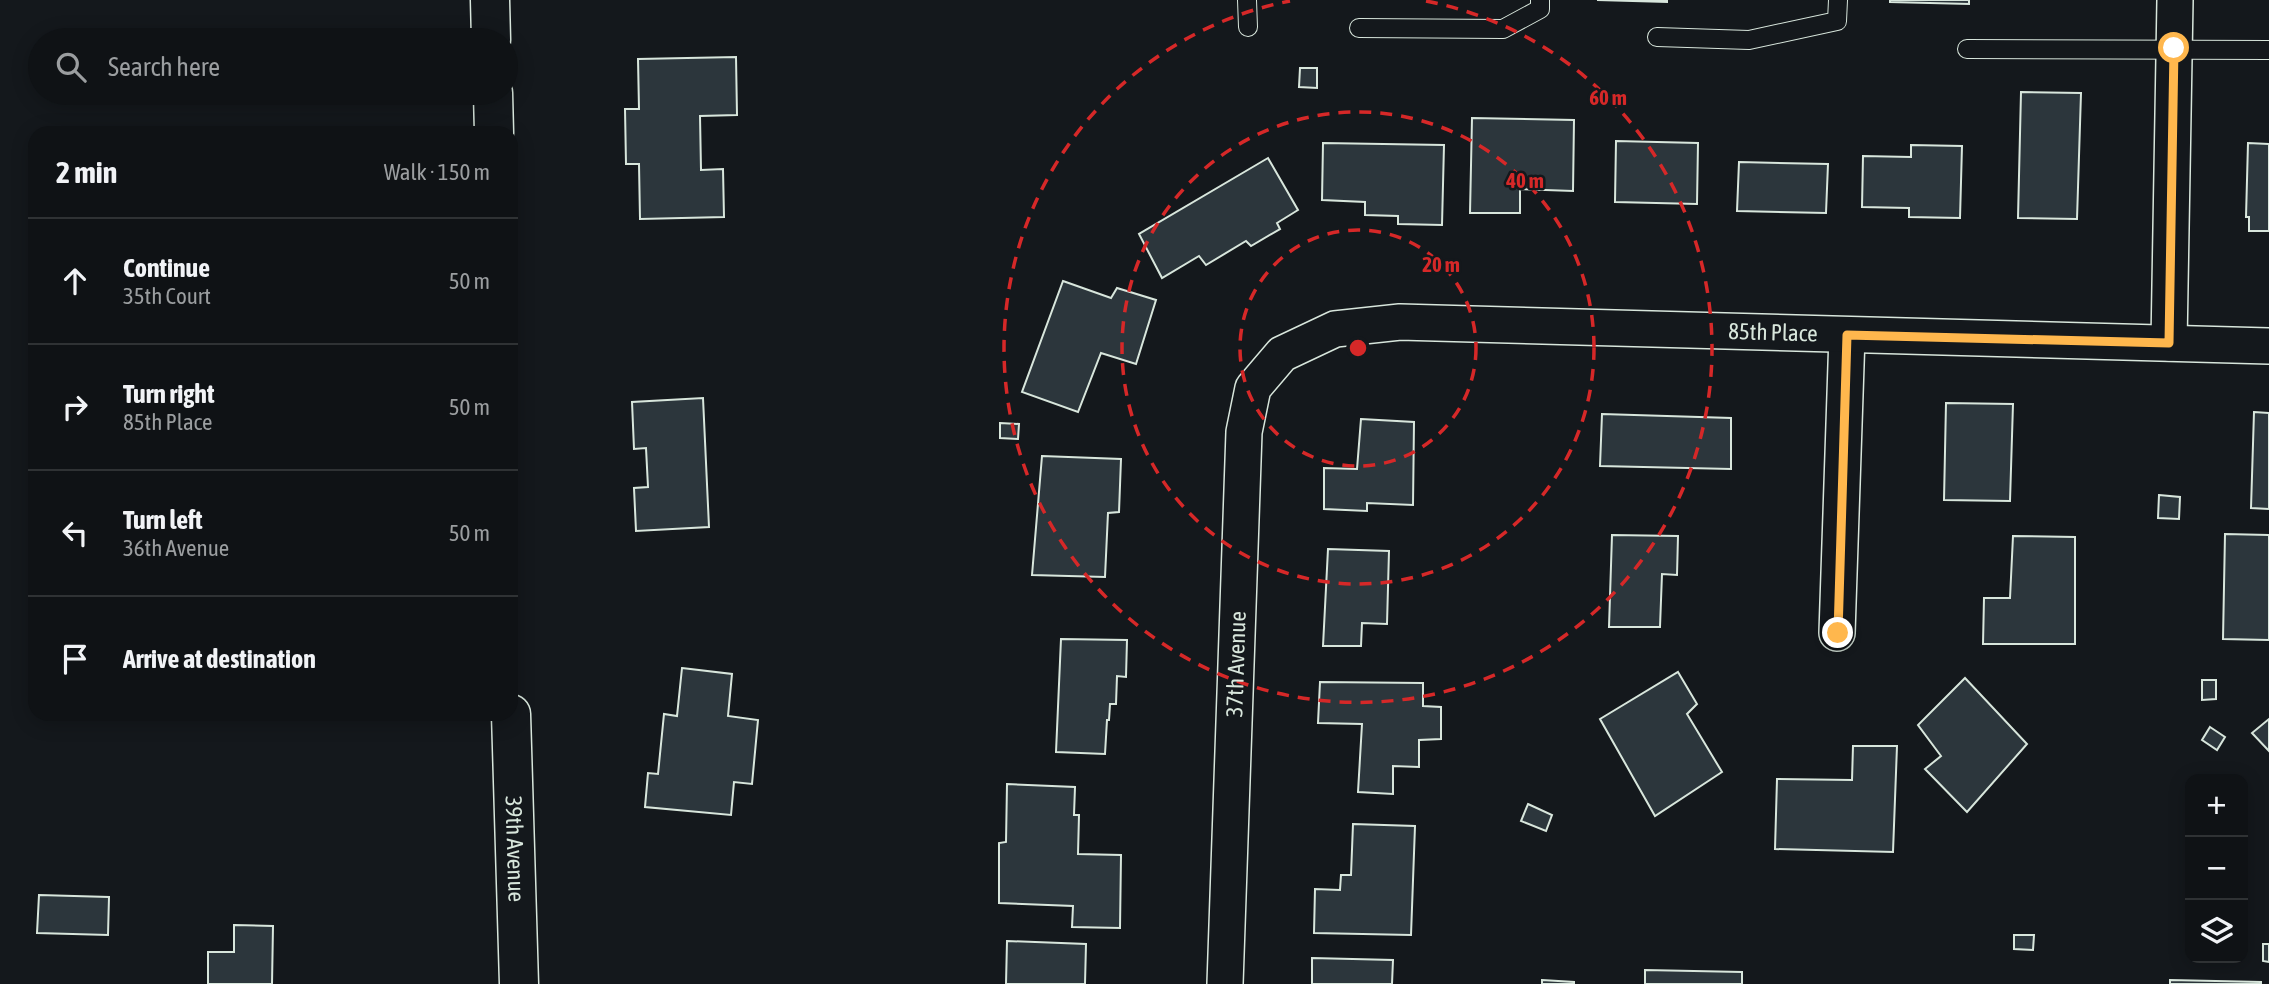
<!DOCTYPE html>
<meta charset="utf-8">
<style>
body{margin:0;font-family:"Asap Condensed",sans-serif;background:#181b1e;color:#f1f3f6}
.controls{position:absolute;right:21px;bottom:21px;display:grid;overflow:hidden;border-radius:14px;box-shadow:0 4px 18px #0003}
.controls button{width:63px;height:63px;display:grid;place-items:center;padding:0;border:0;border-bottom:2px solid #2f3234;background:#0f1215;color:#f1f3f6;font:35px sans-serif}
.stop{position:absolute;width:21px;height:21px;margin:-16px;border:5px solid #ffb74d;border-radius:50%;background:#fff}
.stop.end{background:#ffb74d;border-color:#fff;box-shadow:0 2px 7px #0008}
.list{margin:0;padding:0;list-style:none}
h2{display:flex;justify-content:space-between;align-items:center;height:91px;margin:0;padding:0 28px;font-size:30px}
h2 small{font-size:23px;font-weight:400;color:#9b9ea0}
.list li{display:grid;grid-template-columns:46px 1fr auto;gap:21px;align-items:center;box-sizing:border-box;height:126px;padding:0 28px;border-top:2px solid #2f3234}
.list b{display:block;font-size:26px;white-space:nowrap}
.list p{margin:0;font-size:23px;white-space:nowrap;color:#9b9ea0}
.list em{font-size:23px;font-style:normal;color:#9b9ea0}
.icon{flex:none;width:38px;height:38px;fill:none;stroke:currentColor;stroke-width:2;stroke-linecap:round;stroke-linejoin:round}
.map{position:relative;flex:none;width:2269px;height:984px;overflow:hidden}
.search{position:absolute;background:#0f1215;box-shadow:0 4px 18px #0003;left:28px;top:28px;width:490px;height:77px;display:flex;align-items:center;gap:18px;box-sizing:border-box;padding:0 24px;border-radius:38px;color:#9b9ea0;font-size:26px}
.panel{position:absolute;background:#0f1215;box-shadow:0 4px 18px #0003;left:28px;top:126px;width:490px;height:595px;border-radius:21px}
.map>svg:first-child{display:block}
.building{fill:#2c363c;stroke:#d8e6dc;stroke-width:2}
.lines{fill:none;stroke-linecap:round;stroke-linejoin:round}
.service-casing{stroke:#d8e6dc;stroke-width:20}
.minor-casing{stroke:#d8e6dc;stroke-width:38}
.secondary-casing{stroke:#d8e6dc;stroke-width:41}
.service{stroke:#14181c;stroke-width:18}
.minor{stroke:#14181c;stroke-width:35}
.secondary{stroke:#14181c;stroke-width:38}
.route{stroke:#ffb74d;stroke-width:9}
.ring{fill:none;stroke:#d62828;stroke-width:3.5;stroke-dasharray:12 9}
.labels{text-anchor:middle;stroke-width:5;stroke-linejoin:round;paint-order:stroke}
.street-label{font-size:23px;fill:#d8e6dc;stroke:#14181c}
.centre{fill:#d62828;stroke:#14181c;stroke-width:3.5}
.ring-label{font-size:21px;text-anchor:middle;font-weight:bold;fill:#d62828;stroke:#14181c;stroke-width:5;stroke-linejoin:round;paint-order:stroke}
</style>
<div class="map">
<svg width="2269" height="984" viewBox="0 0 2269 984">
<rect width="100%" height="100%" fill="#14181c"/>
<g class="building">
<polygon points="1597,0 1667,0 1667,2"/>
<polygon points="1890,0 1969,0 1969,4 1890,2"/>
<polygon points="736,57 737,115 700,116 701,170 723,169 724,217 640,219 639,164 626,164 625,109 639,109 638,59"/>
<polygon points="1300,68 1317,68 1317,88 1299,87"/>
<polygon points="2021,92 2081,93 2077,219 2018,218"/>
<polygon points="1472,118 1574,120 1573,191 1520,189 1520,213 1470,213"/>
<polygon points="1616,141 1698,143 1697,204 1615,202"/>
<polygon points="1323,143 1444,145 1442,225 1398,224 1398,216 1365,215 1365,202 1322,200"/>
<polygon points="2248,143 2269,144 2269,231 2249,231 2249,217 2246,217"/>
<polygon points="1911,145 1962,146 1960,218 1909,217 1909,208 1862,207 1863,156 1911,157"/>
<polygon points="1268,158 1298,210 1277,223 1280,229 1251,246 1246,241 1206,265 1199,256 1162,278 1139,234"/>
<polygon points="1739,162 1828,164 1826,213 1737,211"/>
<polygon points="1063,281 1111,298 1117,288 1156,300 1136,364 1101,353 1078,412 1022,392"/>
<polygon points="703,398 709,527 636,531 634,488 648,487 646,448 634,449 632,402"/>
<polygon points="1946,403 2013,404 2010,501 1944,500"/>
<polygon points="2254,412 2269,413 2269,509 2251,508"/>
<polygon points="1602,414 1731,418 1731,469 1600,466"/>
<polygon points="1361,419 1414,422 1413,505 1367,503 1367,511 1324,509 1324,468 1357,469"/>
<polygon points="1000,423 1019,424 1018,439 1000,438"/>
<polygon points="1042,456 1121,459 1119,512 1108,513 1105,577 1032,575"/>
<polygon points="2159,495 2180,497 2179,519 2158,518"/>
<polygon points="2225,534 2269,535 2269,640 2223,639"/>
<polygon points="1612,535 1678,536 1677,575 1662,574 1660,627 1609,627"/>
<polygon points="2013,536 2075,537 2075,644 1983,644 1984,598 2010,598"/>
<polygon points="1328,549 1389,551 1387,624 1362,623 1361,646 1323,646"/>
<polygon points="1061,639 1127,640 1126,677 1117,676 1116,704 1110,704 1109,720 1107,720 1105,754 1056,752"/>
<polygon points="682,668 732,674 728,716 758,720 752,784 734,782 731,815 645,807 648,773 658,774 664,714 677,716"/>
<polygon points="1678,672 1697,704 1687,714 1722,772 1655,816 1600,719"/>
<polygon points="1965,678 2027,744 1967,812 1925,769 1941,756 1918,725"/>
<polygon points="2202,680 2216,680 2216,699 2202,700"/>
<polygon points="1320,682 1423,683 1423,706 1441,707 1441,739 1419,740 1419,767 1393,766 1393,794 1358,792 1362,724 1318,723"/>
<polygon points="2269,719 2269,751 2252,733"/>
<polygon points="2210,727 2225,737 2217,750 2202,740"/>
<polygon points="1853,746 1897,746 1893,852 1775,849 1777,779 1852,780"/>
<polygon points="1007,784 1075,787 1074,815 1079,815 1078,854 1121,855 1120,928 1072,927 1073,906 999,903 999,843 1006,842"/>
<polygon points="1528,804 1552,815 1546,831 1521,821"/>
<polygon points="1353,824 1415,826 1411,935 1314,933 1315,889 1340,890 1341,875 1351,875"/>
<polygon points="39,895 109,897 108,935 37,933"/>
<polygon points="234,925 273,926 272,984 208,984 208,952 234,952"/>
<polygon points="2014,935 2034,935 2033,950 2014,949"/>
<polygon points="1007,941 1086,944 1085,984 1006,984"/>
<polygon points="2263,944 2269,944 2269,962 2263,961"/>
<polygon points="1312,958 1393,960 1392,984 1312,984"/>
<polygon points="1645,970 1742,972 1742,984 1645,984"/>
<polygon points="1542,980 1574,982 1574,984 1542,984"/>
<polygon points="2170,980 2261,982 2261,984 2170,984"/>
</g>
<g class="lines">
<defs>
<g id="service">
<polyline points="1247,0 1248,27"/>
<polyline points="1359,28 1503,29 1540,9 1540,0"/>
<polyline points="1657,37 1749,40 1837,21 1838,0"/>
<polyline points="1967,49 2269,50"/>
</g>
<g id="minor">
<polyline points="2169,343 2175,0"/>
<polyline points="1837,633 1847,335"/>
<path id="s1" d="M 1225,984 L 1244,432 L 1253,388 L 1282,354 L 1335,329 L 1400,322 L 2269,346"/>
</g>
<g id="secondary">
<polyline points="490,0 491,40"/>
<polyline points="493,93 494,133"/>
<path id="s2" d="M 511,714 L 519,984"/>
</g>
</defs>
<use href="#service" class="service-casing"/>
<use href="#minor" class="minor-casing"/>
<use href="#secondary" class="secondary-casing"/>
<use href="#service" class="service"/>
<use href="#minor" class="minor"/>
<use href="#secondary" class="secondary"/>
</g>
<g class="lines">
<polyline class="route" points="1838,633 1847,335 2169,343 2174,48"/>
</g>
<g class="ring">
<circle cx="1358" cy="348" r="118"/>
<circle cx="1358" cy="348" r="236"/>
<path d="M1426 1A354 354 0 1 1 1290 1"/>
</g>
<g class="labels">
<g class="street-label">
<text dy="8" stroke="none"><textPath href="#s1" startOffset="1139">85th Place</textPath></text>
<text dy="8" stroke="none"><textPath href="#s1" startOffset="320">37th Avenue</textPath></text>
<text dy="8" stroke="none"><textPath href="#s2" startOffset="135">39th Avenue</textPath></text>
</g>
</g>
<circle cx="1358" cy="348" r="10" class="centre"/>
<g class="ring-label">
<text x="1608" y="105">60 m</text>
<text x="1525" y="188">40 m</text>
<text x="1441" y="272">20 m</text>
</g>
</svg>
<div class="controls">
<button>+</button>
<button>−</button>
<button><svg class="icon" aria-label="layers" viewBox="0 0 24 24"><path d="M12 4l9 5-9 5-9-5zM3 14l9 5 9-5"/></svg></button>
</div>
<div class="stop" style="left:2174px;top:48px"></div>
<div class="stop end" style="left:1838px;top:633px"></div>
<div class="search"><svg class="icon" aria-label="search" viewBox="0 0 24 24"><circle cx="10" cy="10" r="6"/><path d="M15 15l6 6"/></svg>Search here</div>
<section class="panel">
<h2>2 min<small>Walk · 150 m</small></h2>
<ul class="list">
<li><svg class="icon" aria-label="ahead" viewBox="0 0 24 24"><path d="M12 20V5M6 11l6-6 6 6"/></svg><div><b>Continue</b><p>35th Court</p></div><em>50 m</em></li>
<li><svg class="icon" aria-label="right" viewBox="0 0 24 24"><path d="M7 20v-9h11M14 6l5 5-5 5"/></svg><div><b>Turn right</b><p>85th Place</p></div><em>50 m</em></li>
<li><svg class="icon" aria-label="left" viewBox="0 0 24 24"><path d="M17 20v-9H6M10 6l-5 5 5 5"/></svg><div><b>Turn left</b><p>36th Avenue</p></div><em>50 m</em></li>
<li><svg class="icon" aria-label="arrive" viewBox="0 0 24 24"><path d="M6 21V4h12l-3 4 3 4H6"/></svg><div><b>Arrive at destination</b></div></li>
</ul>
</section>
</div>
